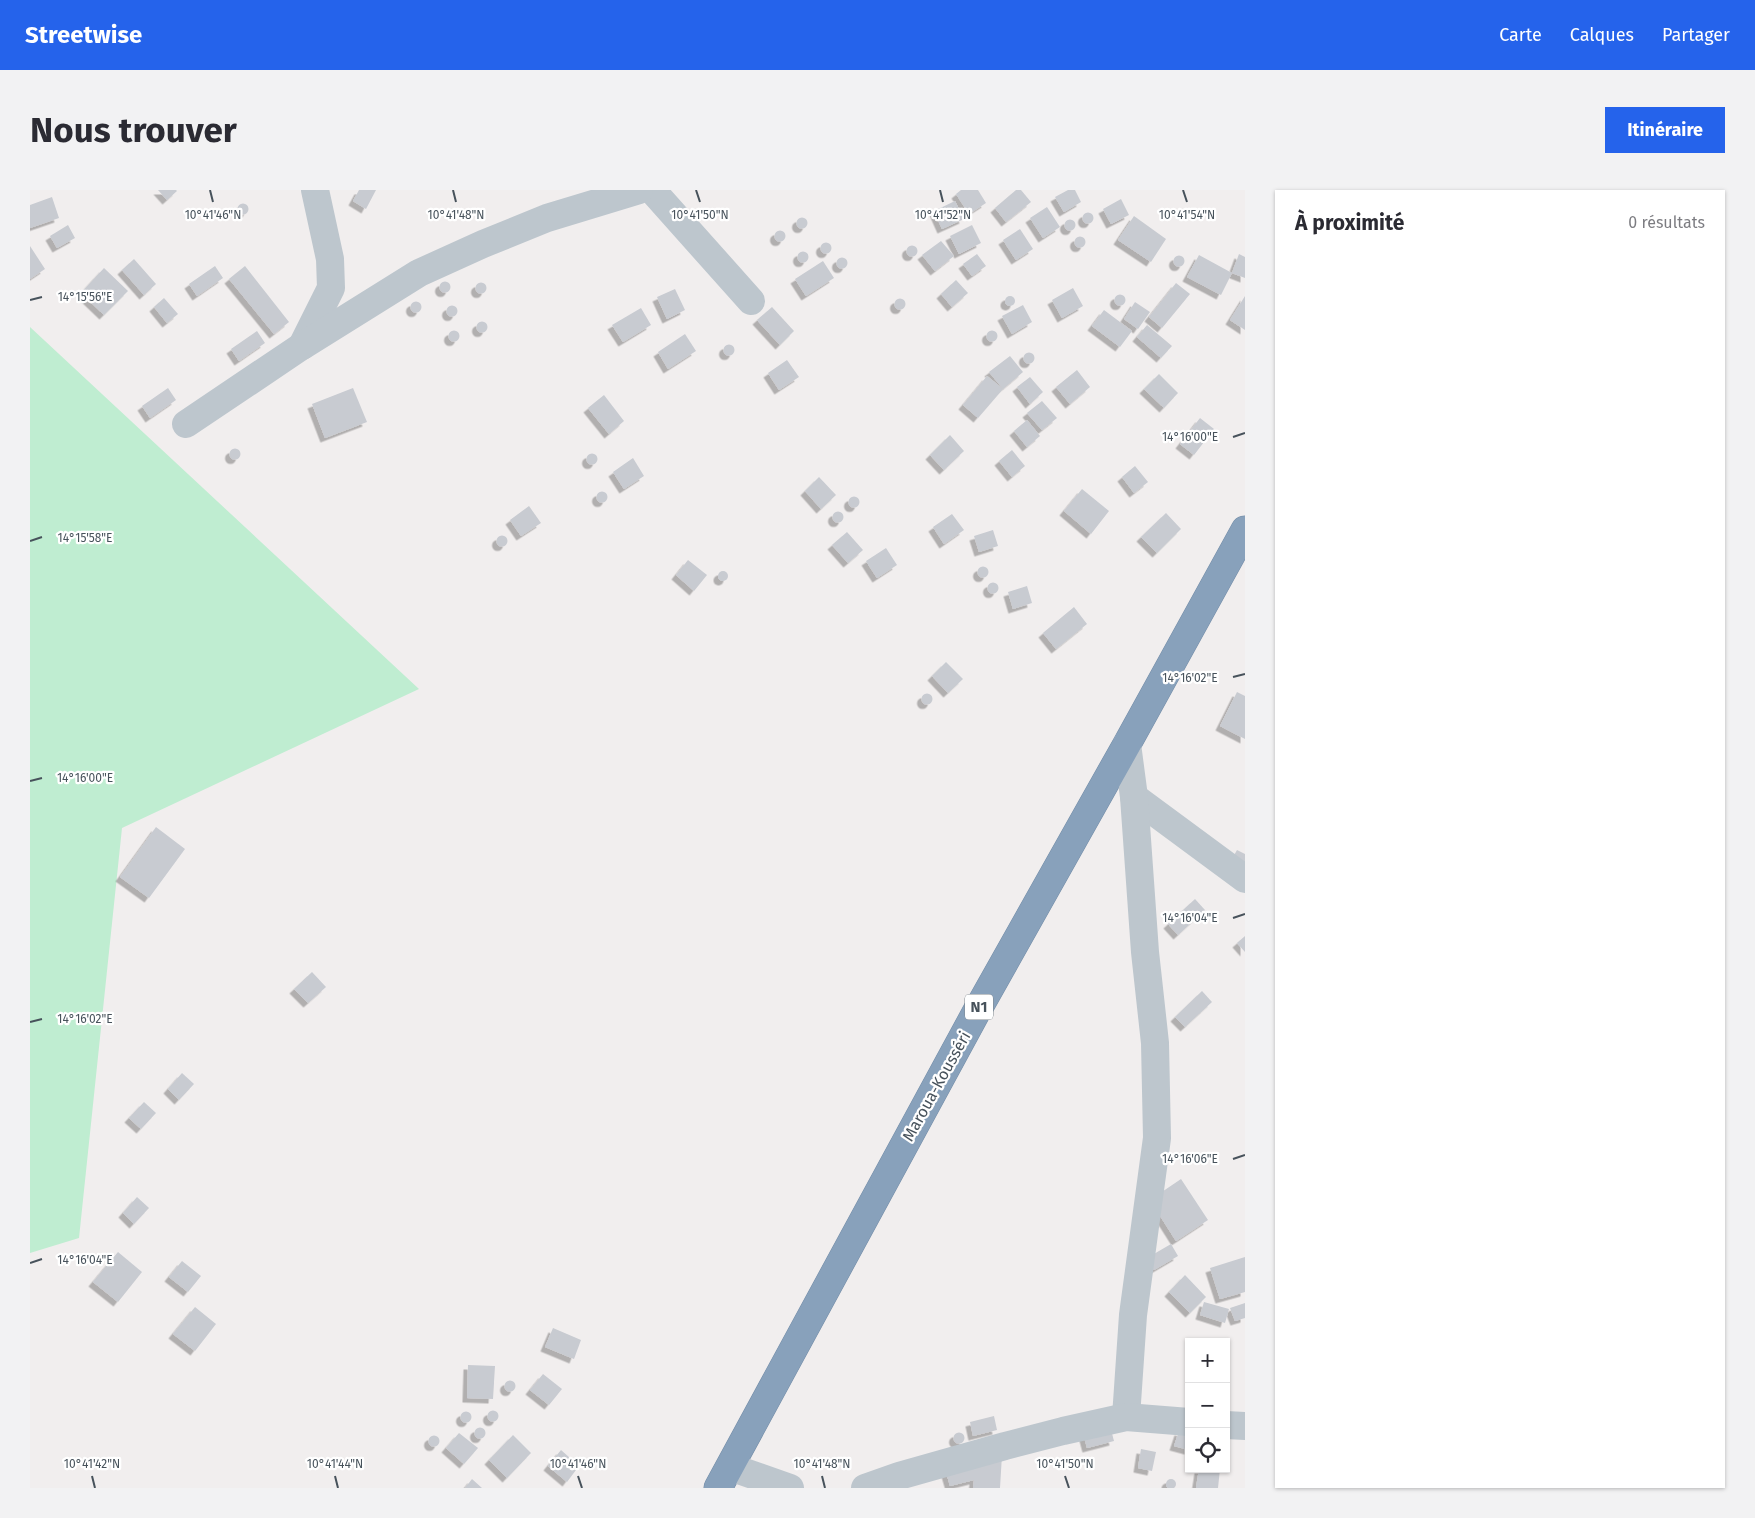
<!DOCTYPE html>
<html lang="fr">
<meta charset="utf-8">
<style>
body{margin:0;font-family:"Fira Sans",sans-serif;background:#f2f2f3;color:#2b2b33}
.controls{position:absolute;right:15px;bottom:15px;display:grid;overflow:hidden;border-radius:0px;box-shadow:0 1px 4px #0004}
.controls button{width:45px;height:45px;display:grid;place-items:center;padding:0;border:0;border-bottom:1px solid #e1e1e2;background:#fff;color:#2b2b33;font:25px sans-serif}
.list{margin:0;padding:0;list-style:none}
h2{display:flex;justify-content:space-between;align-items:center;height:65px;margin:0;padding:0 20px;font-size:21px}
h2 small{font-size:16px;font-weight:400;color:#7c7c81}
.icon{flex:none;width:28px;height:28px;fill:none;stroke:currentColor;stroke-width:2;stroke-linecap:round;stroke-linejoin:round}
.map{position:relative;flex:none;width:1215px;height:1298px;overflow:hidden;border-radius:0px}
header{display:flex;align-items:center;gap:30px;box-sizing:border-box;height:70px;padding:0 25px;background:#2563eb;color:#fff}
header strong{font-size:24px}
nav{display:flex;gap:28px;margin-inline-start:auto;font-size:18px}
.intro{display:flex;align-items:center;justify-content:space-between;box-sizing:border-box;height:120px;padding:0 30px}
h1{margin:0;font-size:35px}
.button{padding:12px 22px;border-radius:0px;background:#2563eb;color:#fff;font-size:18px;font-weight:700}
main{display:flex;gap:30px;padding:0 30px}
aside{flex:1;background:#fff;border-radius:0px;box-shadow:0 1px 4px #0004}
.map>svg:first-child{display:block}
.green{fill:#bfedd1}
.building{fill:#c8cbd1;filter:url(#shadow)}
.lines{fill:none;stroke-linecap:round;stroke-linejoin:round}
.highway-casing{stroke:#738ca7;stroke-width:29}
.street{stroke:#bdc6cd;stroke-width:28}
.highway{stroke:#88a1bb;stroke-width:28}
.ticks{fill:none;stroke:#47525b;stroke-width:2}
.labels{text-anchor:middle;stroke-width:4.5;stroke-linejoin:round;paint-order:stroke}
.shield{fill:#fff;stroke:#7e868c;stroke-width:1}
.shield-label{font-size:15px;font-weight:bold;fill:#47525b}
.street-label{font-size:16px;fill:#47525b;stroke:#fff}
.ticks-label{font-size:12px;text-anchor:middle;fill:#47525b;stroke:#fff;stroke-width:4.5;stroke-linejoin:round;paint-order:stroke}
</style>
<header>
<strong>Streetwise</strong>
<nav><a>Carte</a><a>Calques</a><a>Partager</a></nav>
</header>
<div class="intro"><h1>Nous trouver</h1><a class="button">Itinéraire</a></div>
<main>
<div class="map">
<svg width="1215" height="1298" viewBox="0 0 1215 1298">
<defs>
<filter id="shadow"><feDropShadow dx="-4.5" dy="4.5" stdDeviation="0" flood-color="#0004"/></filter>
</defs>
<rect width="100%" height="100%" fill="#f1eeee"/>
<polygon class="green" points="0,137 389,499 92,638 49,1048 0,1063"/>
<g class="building">
<polygon points="128,0 146,0 147,1 137,10"/>
<polygon points="329,0 346,0 336,19 323,11"/>
<polygon points="931,0 948,0 956,13 939,24 926,4"/>
<polygon points="986,0 991,0 1001,12 976,32 965,18"/>
<polygon points="1038,0 1045,0 1051,12 1034,22 1025,7"/>
<polygon points="22,7 29,28 0,38 0,15"/>
<polygon points="1091,9 1099,25 1081,34 1073,19"/>
<polygon points="925,11 934,29 912,39 904,21"/>
<circle cx="213" cy="19" r="5.5"/>
<polygon points="1017,17 1030,37 1013,48 1000,28"/>
<circle cx="1058" cy="28" r="5.5"/>
<polygon points="1104,26 1136,49 1121,72 1088,50"/>
<circle cx="772" cy="33" r="5.5"/>
<circle cx="1040" cy="35" r="5.5"/>
<polygon points="38,35 45,48 27,58 20,46"/>
<polygon points="942,35 951,53 929,64 920,46"/>
<polygon points="990,39 1003,59 986,70 973,50"/>
<circle cx="750" cy="46" r="5.5"/>
<circle cx="1050" cy="52" r="5.5"/>
<polygon points="911,51 924,66 905,81 892,65"/>
<circle cx="796" cy="58" r="5.5"/>
<circle cx="882" cy="61" r="5.5"/>
<polygon points="0,56 15,79 0,89"/>
<circle cx="773" cy="67" r="5.5"/>
<polygon points="947,64 956,76 942,86 933,74"/>
<polygon points="1209,64 1215,67 1215,88 1202,83"/>
<polygon points="1169,65 1202,83 1191,105 1157,87"/>
<circle cx="1149" cy="71" r="5.5"/>
<circle cx="812" cy="73" r="5.5"/>
<polygon points="104,69 126,94 114,105 92,80"/>
<polygon points="793,71 804,88 776,106 765,89"/>
<polygon points="185,76 193,88 167,106 159,94"/>
<polygon points="215,76 259,132 244,144 199,89"/>
<polygon points="74,78 98,101 74,125 51,103"/>
<polygon points="926,90 938,103 922,117 911,104"/>
<circle cx="415" cy="97" r="5.5"/>
<circle cx="451" cy="98" r="5.5"/>
<polygon points="1146,93 1160,104 1132,138 1119,127"/>
<polygon points="1043,98 1053,116 1032,128 1022,110"/>
<polygon points="645,99 655,120 637,129 627,107"/>
<circle cx="1090" cy="110" r="5.5"/>
<circle cx="980" cy="111" r="5"/>
<polygon points="1215,106 1215,140 1200,130"/>
<polygon points="134,108 148,124 137,133 124,117"/>
<circle cx="870" cy="114" r="5.5"/>
<circle cx="386" cy="117" r="5.5"/>
<polygon points="1105,112 1120,122 1108,139 1094,129"/>
<polygon points="993,115 1002,132 982,144 972,126"/>
<circle cx="422" cy="121" r="5.5"/>
<polygon points="742,117 764,141 750,155 727,130"/>
<polygon points="611,118 621,135 593,152 582,135"/>
<polygon points="1074,120 1102,141 1090,157 1062,136"/>
<circle cx="452" cy="137" r="5.5"/>
<polygon points="1117,135 1142,156 1131,168 1107,147"/>
<circle cx="424" cy="146" r="5.5"/>
<circle cx="962" cy="146" r="5.5"/>
<polygon points="227,141 235,153 209,171 201,159"/>
<polygon points="655,144 666,161 638,179 628,162"/>
<circle cx="699" cy="160" r="5.5"/>
<circle cx="999" cy="168" r="5.5"/>
<polygon points="980,166 993,182 973,199 959,182"/>
<polygon points="757,170 769,187 749,200 738,183"/>
<polygon points="1047,180 1060,197 1040,214 1026,197"/>
<polygon points="1129,184 1148,203 1134,218 1114,199"/>
<polygon points="957,186 973,199 948,228 933,215"/>
<polygon points="1000,187 1013,202 1000,214 987,197"/>
<polygon points="138,198 146,210 120,228 112,216"/>
<polygon points="323,198 337,232 295,248 282,214"/>
<polygon points="574,205 594,231 579,244 558,218"/>
<polygon points="1012,211 1027,228 1012,240 997,223"/>
<polygon points="1170,228 1184,239 1164,265 1150,254"/>
<polygon points="997,230 1010,246 997,257 984,241"/>
<polygon points="920,245 934,261 914,280 900,265"/>
<circle cx="205" cy="264" r="5.5"/>
<polygon points="982,260 995,276 982,287 969,271"/>
<circle cx="562" cy="269" r="5.5"/>
<polygon points="603,268 614,286 594,299 583,282"/>
<polygon points="1105,276 1118,292 1104,303 1092,287"/>
<polygon points="789,287 806,305 791,319 775,301"/>
<polygon points="1052,299 1079,321 1061,344 1034,321"/>
<circle cx="572" cy="307" r="5.5"/>
<circle cx="824" cy="312" r="5.5"/>
<polygon points="499,316 511,333 491,346 480,330"/>
<circle cx="808" cy="327" r="5.5"/>
<polygon points="1136,323 1151,339 1127,363 1111,347"/>
<polygon points="922,324 934,340 914,354 903,337"/>
<polygon points="963,340 968,356 949,362 944,346"/>
<polygon points="817,342 833,360 818,373 802,355"/>
<circle cx="472" cy="351" r="5.5"/>
<polygon points="856,358 867,375 847,388 836,371"/>
<polygon points="658,370 677,385 664,401 646,385"/>
<circle cx="953" cy="382" r="5.5"/>
<circle cx="693" cy="386" r="5"/>
<circle cx="963" cy="398" r="5.5"/>
<polygon points="997,396 1002,413 983,419 978,402"/>
<polygon points="1044,417 1057,434 1026,459 1013,443"/>
<polygon points="916,472 933,489 918,503 902,486"/>
<polygon points="1207,502 1215,506 1215,549 1190,536"/>
<circle cx="897" cy="509" r="5.5"/>
<polygon points="126,637 155,659 119,708 90,687"/>
<polygon points="1207,660 1215,664 1215,683 1199,674"/>
<polygon points="1165,709 1175,720 1148,745 1138,734"/>
<polygon points="1215,746 1215,762 1207,753"/>
<polygon points="282,782 296,797 278,813 264,799"/>
<polygon points="1172,801 1182,812 1155,837 1145,827"/>
<polygon points="152,883 164,894 149,910 138,899"/>
<polygon points="114,912 126,923 111,939 99,928"/>
<polygon points="1151,989 1178,1030 1146,1051 1120,1010"/>
<polygon points="107,1007 119,1018 104,1034 93,1023"/>
<polygon points="1141,1054 1148,1066 1124,1080 1117,1068"/>
<polygon points="88,1062 112,1082 88,1112 63,1092"/>
<polygon points="1215,1067 1215,1102 1190,1109 1180,1078"/>
<polygon points="152,1071 171,1086 158,1102 139,1087"/>
<polygon points="1155,1085 1176,1107 1160,1123 1139,1102"/>
<polygon points="1174,1112 1199,1119 1195,1133 1170,1125"/>
<polygon points="1215,1113 1215,1128 1205,1131 1200,1118"/>
<polygon points="165,1117 186,1134 165,1161 143,1144"/>
<polygon points="523,1138 551,1150 544,1169 515,1157"/>
<polygon points="438,1175 465,1176 463,1209 437,1208"/>
<polygon points="513,1184 532,1199 519,1215 500,1200"/>
<circle cx="480" cy="1196" r="5.5"/>
<circle cx="463" cy="1226" r="5.5"/>
<circle cx="436" cy="1227" r="5.5"/>
<polygon points="964,1226 967,1240 943,1246 940,1232"/>
<polygon points="1080,1236 1084,1251 1057,1258 1053,1243"/>
<circle cx="450" cy="1243" r="5.5"/>
<polygon points="1149,1241 1159,1244 1159,1260 1144,1256"/>
<circle cx="929" cy="1248" r="5.5"/>
<polygon points="429,1243 448,1258 434,1274 416,1258"/>
<polygon points="483,1245 501,1263 477,1288 459,1270"/>
<circle cx="404" cy="1251" r="5.5"/>
<polygon points="1111,1259 1126,1262 1122,1281 1108,1278"/>
<polygon points="531,1260 549,1276 537,1292 518,1276"/>
<polygon points="972,1265 970,1298 943,1298 944,1290 920,1296 915,1279"/>
<polygon points="1169,1279 1190,1279 1188,1298 1166,1298"/>
<polygon points="442,1289 452,1298 435,1298"/>
<circle cx="1141" cy="1294" r="5"/>
</g>
<g class="lines">
<defs>
<polyline id="highway" points="688,1298 948,819 1097,554 1215,340"/>
</defs>
<use href="#highway" class="highway-casing"/>
<g class="street">
<polyline points="622,0 721,111"/>
<polyline points="272,156 301,98 300,69 285,0"/>
<polyline points="156,234 272,156 389,83 453,54 517,28 609,0"/>
<polyline points="1104,607 1215,689"/>
<polyline points="1096,1227 1103,1125 1127,948 1125,853 1115,762 1104,607 1097,554"/>
<polyline points="1196,1235 1215,1236"/>
<polyline points="700,1277 760,1298"/>
<polyline points="835,1298 869,1286 975,1256 1033,1241 1096,1227 1159,1232"/>
</g>
<use href="#highway" class="highway"/>
</g>
<path class="ticks" d="M 180,0 L 183,12M 423,0 L 426,12M 666,0 L 670,12M 910,0 L 913,12M 1153,0 L 1157,12M 0,110 L 12,107M 1203,247 L 1215,243M 0,351 L 12,347M 1203,487 L 1215,484M 0,591 L 12,588M 1203,728 L 1215,724M 0,832 L 12,829M 1203,969 L 1215,965M 0,1073 L 12,1069M 62,1286 L 65,1298M 305,1286 L 308,1298M 548,1286 L 552,1298M 792,1286 L 795,1298M 1035,1286 L 1039,1298"/>
<g class="labels">
<rect class="shield" x="935" y="804.5" width="28" height="25" rx="4"/>
<g class="shield-label">
<text x="949" y="822">N1</text>
</g>
<g class="street-label">
<text transform="translate(906 896) rotate(-61)" y="6">Maroua-Kousséri</text>
</g>
</g>
<g class="ticks-label">
<text x="183" y="29">10°41'46"N</text>
<text x="426" y="29">10°41'48"N</text>
<text x="670" y="29">10°41'50"N</text>
<text x="913" y="29">10°41'52"N</text>
<text x="1157" y="29">10°41'54"N</text>
<text x="55" y="111">14°15'56"E</text>
<text x="1160" y="251">14°16'00"E</text>
<text x="55" y="352">14°15'58"E</text>
<text x="1160" y="492">14°16'02"E</text>
<text x="55" y="592">14°16'00"E</text>
<text x="1160" y="732">14°16'04"E</text>
<text x="55" y="833">14°16'02"E</text>
<text x="1160" y="973">14°16'06"E</text>
<text x="55" y="1074">14°16'04"E</text>
<text x="62" y="1278">10°41'42"N</text>
<text x="305" y="1278">10°41'44"N</text>
<text x="548" y="1278">10°41'46"N</text>
<text x="792" y="1278">10°41'48"N</text>
<text x="1035" y="1278">10°41'50"N</text>
</g>
</svg>
<div class="controls">
<button>+</button>
<button>−</button>
<button><svg class="icon" aria-label="locate" viewBox="0 0 24 24"><circle cx="12" cy="12" r="6"/><path d="M12 2v4M12 18v4M2 12h4M18 12h4"/></svg></button>
</div>
</div>
<aside>
<h2>À proximité<small>0 résultats</small></h2>
<ul class="list">
</ul>
</aside>
</main>
